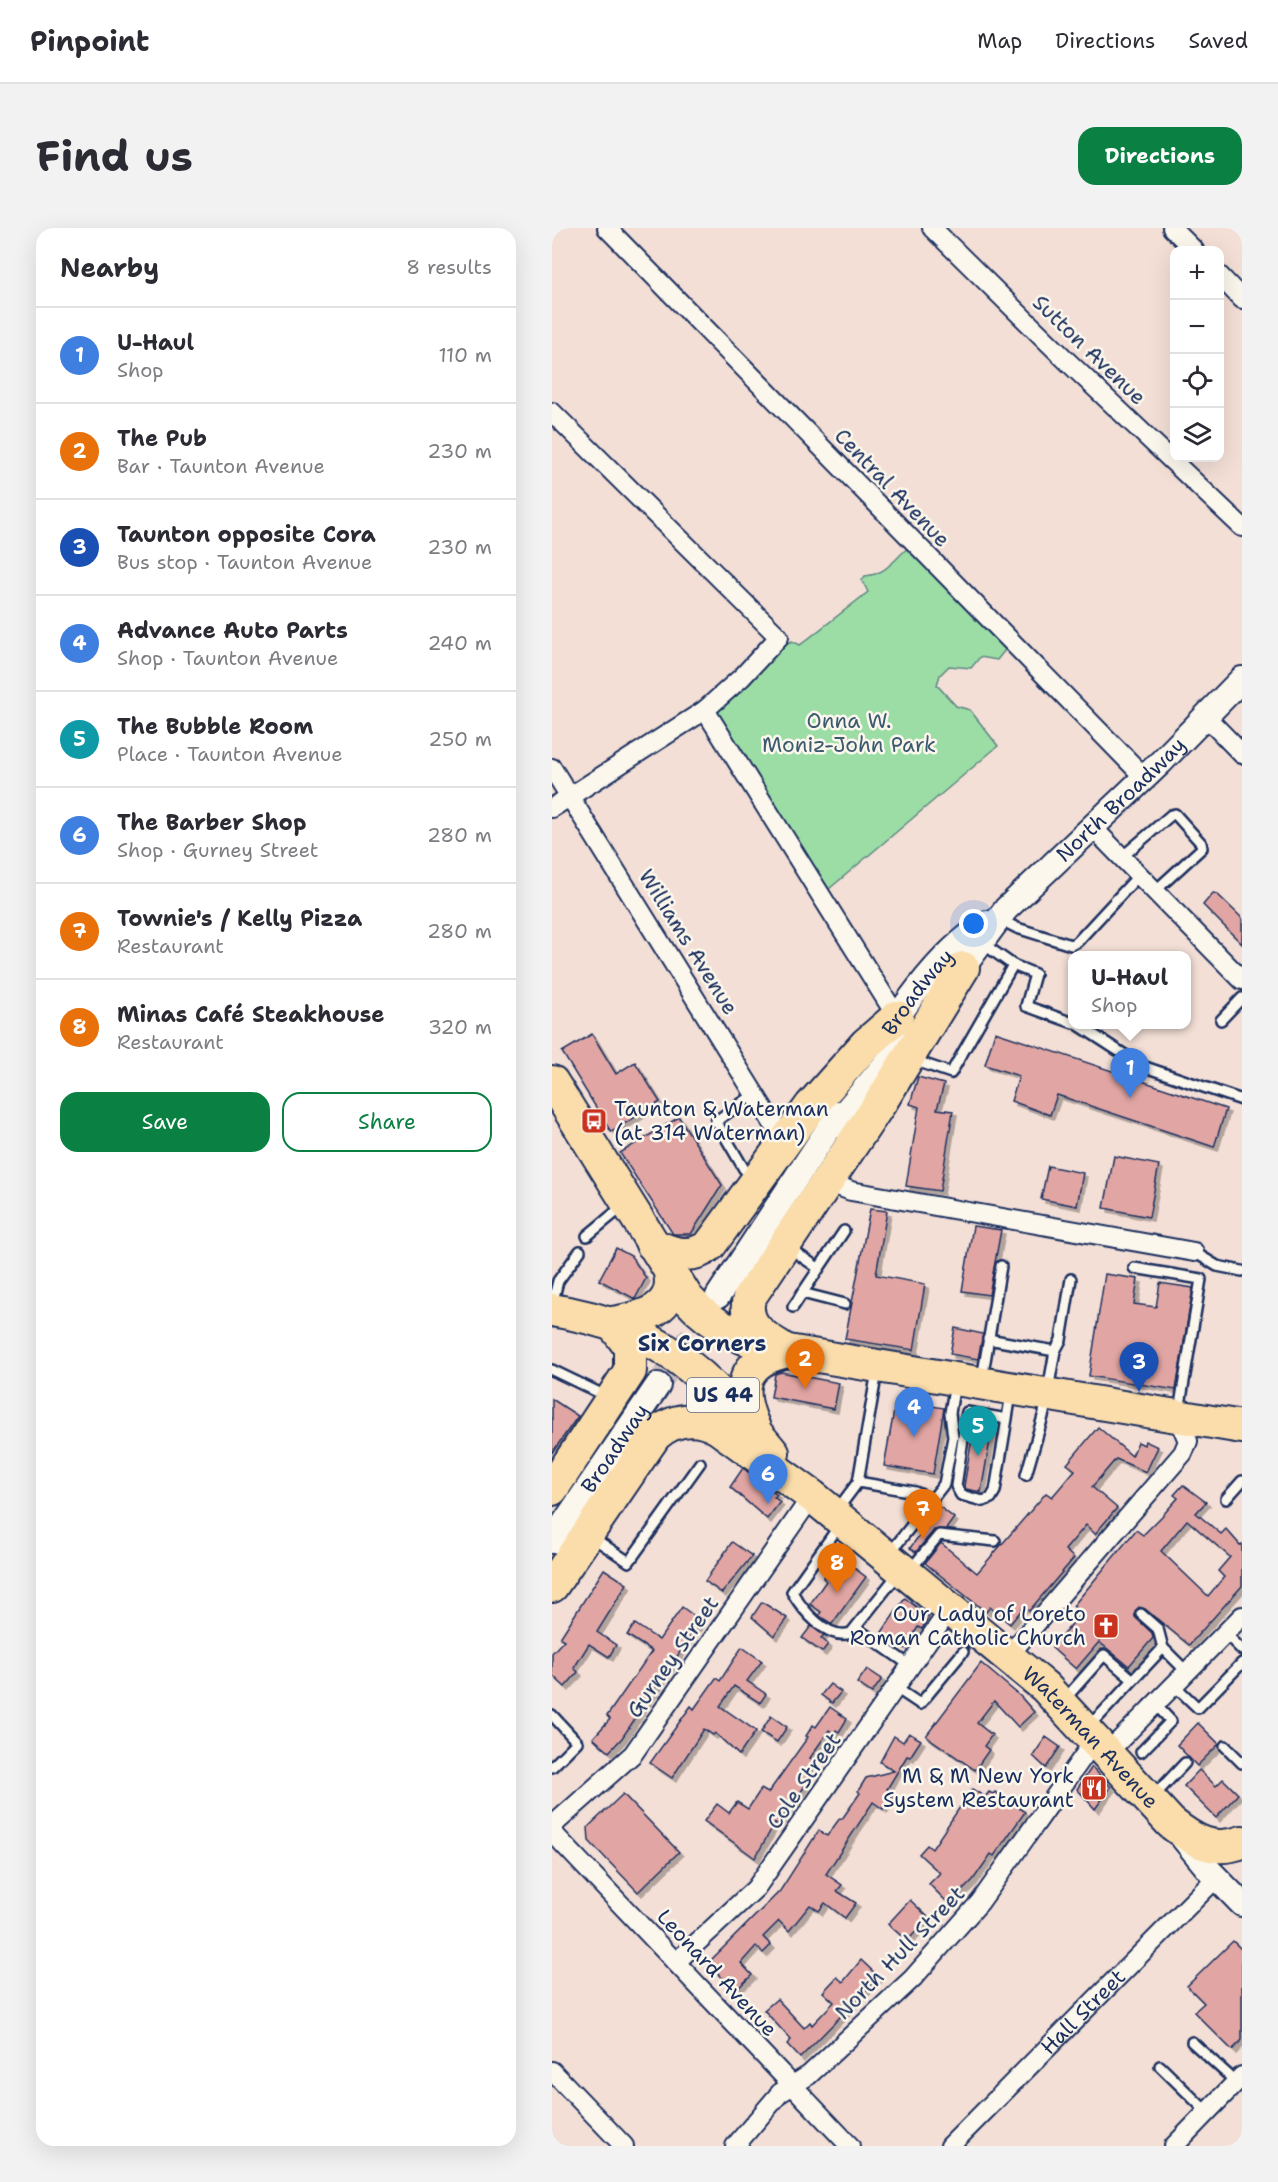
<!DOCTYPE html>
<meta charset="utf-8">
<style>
body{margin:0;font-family:"Shantell Sans",sans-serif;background:#f2f2f3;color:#2b2b33}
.controls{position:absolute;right:18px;top:18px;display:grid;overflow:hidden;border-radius:12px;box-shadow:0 6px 24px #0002}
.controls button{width:54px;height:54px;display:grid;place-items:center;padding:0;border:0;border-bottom:2px solid #e1e1e2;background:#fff;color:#2b2b33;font:30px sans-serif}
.you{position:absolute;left:422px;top:696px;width:21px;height:21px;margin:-15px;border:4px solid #fff;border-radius:50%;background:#1a73e8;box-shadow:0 0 0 9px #1a73e833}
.badge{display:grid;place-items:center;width:39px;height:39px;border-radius:50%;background:#0b8043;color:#fff;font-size:20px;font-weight:700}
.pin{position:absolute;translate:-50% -50px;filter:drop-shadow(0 2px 3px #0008)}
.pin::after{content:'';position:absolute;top:32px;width:21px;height:18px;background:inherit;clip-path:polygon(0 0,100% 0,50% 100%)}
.popup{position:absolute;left:516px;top:723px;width:123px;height:78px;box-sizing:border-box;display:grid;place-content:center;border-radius:12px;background:#fff;filter:drop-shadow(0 2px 4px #0005);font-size:20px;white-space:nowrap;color:#7c7c81}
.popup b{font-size:22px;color:#2b2b33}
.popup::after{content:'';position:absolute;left:50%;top:100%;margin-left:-12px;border:12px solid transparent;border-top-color:#fff}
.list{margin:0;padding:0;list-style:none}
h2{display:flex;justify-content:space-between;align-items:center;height:78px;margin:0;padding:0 24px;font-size:26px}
h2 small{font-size:20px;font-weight:400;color:#7c7c81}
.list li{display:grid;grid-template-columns:39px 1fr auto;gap:18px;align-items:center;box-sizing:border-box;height:96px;padding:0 24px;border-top:2px solid #e1e1e2}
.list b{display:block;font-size:22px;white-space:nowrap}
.list p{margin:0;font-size:20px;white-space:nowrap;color:#7c7c81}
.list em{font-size:20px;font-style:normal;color:#7c7c81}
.actions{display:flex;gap:12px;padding:18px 24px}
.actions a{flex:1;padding:14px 0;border:2px solid #0b8043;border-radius:18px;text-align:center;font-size:21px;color:#0b8043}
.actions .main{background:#0b8043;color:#fff}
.icon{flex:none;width:33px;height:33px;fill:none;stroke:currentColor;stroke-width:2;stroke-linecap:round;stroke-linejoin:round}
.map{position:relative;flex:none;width:690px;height:1918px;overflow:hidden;border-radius:18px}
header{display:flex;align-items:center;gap:36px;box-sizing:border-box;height:84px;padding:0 30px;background:#fff;border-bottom:2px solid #e1e1e2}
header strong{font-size:28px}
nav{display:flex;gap:33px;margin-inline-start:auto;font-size:21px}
.intro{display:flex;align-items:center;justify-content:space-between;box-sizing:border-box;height:144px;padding:0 36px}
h1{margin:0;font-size:42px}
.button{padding:15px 27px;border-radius:18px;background:#0b8043;color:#fff;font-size:21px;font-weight:700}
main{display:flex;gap:36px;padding:0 36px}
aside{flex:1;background:#fff;border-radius:18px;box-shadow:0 6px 24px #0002}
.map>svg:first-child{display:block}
.green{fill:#9cdda6;stroke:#5c8682;stroke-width:1.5}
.building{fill:#e1a6a3;stroke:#1b2f5e;stroke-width:1.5;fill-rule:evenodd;filter:url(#shadow)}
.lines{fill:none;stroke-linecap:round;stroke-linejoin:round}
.secondary-tunnel{stroke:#c8bcbe;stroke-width:24;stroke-dasharray:24 12;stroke-linecap:butt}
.lane-casing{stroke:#1b2f5e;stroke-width:14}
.street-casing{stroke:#1b2f5e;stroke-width:22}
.secondary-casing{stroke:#1b2f5e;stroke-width:28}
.highway-casing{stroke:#1b2f5e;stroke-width:36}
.lane{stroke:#fbf7ec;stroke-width:9}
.street{stroke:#fbf7ec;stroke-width:18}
.secondary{stroke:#fbf7ec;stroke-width:24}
.highway{stroke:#fbddab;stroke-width:32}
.labels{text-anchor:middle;stroke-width:5;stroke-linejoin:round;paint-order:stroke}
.shield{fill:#fbf7ec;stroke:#5e6b89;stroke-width:1.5}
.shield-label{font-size:20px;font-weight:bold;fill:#1b2f5e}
.street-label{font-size:21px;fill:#1b2f5e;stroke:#fbf7ec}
.park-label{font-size:21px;fill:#3b5a70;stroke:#fbf7ec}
.poi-label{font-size:21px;fill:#1b2f5e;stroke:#fbf7ec;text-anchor:end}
.neighbourhood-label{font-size:22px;font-weight:bold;fill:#1b2f5e;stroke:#fbf7ec}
</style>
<header>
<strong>Pinpoint</strong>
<nav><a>Map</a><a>Directions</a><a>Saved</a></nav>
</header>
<div class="intro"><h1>Find us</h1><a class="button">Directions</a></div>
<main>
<aside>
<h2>Nearby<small>8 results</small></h2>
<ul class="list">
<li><span class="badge" style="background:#3f7fe0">1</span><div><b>U-Haul</b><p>Shop</p></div><em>110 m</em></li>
<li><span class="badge" style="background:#e8710a">2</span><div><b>The Pub</b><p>Bar · Taunton Avenue</p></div><em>230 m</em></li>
<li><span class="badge" style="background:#1a4fb4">3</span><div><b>Taunton opposite Cora</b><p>Bus stop · Taunton Avenue</p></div><em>230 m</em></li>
<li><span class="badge" style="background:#3f7fe0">4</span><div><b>Advance Auto Parts</b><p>Shop · Taunton Avenue</p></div><em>240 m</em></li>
<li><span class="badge" style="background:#0f9aa8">5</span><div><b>The Bubble Room</b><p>Place · Taunton Avenue</p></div><em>250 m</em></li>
<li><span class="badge" style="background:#3f7fe0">6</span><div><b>The Barber Shop</b><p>Shop · Gurney Street</p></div><em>280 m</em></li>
<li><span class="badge" style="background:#e8710a">7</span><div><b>Townie's / Kelly Pizza</b><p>Restaurant</p></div><em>280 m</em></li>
<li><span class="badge" style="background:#e8710a">8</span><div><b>Minas Café Steakhouse</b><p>Restaurant</p></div><em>320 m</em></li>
</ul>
<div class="actions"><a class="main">Save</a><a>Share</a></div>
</aside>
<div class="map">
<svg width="690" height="1918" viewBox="0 0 690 1918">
<defs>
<filter id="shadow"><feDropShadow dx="4" dy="4" stdDeviation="0" flood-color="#0004"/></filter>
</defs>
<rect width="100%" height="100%" fill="#f3dfd6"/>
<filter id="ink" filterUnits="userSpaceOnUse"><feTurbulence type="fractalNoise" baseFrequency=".0167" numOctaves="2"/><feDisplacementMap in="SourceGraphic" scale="12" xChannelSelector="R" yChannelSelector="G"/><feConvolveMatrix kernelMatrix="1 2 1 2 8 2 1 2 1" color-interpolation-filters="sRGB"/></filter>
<g filter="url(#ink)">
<path class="green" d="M 358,318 L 457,417 L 445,432 L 428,429 L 419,440 L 397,438 L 388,447 L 385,457 L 404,478 L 418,482 L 446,518 L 277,661 L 213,581 L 161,485 L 226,419 L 240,413 L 248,417 L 316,364 L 310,352 L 313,348 C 335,346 342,331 358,318 Z"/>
<g class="building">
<polygon points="661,665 665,666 690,690 690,716 651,677"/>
<polygon points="443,804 674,881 662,919 505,867 498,887 459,873 467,848 433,837"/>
<polygon points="40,806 64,846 83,834 108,874 59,904 10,824"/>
<polygon points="366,849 392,856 385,881 401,883 388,963 354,958 367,879 358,876"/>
<polygon points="127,889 170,957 139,1006 121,1006 68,925"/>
<polygon points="562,928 607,937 597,989 552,980"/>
<polygon points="496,938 531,945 525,978 489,971"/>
<polygon points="318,981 335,983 324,1047 373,1056 362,1122 293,1111"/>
<polygon points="421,998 449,1002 437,1067 410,1063"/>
<polygon points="64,1020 79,1028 94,1050 83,1071 47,1052"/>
<polygon points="553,1046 586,1051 582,1076 604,1079 608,1055 641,1060 624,1162 537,1148"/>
<polygon points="403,1100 431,1106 426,1131 398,1126"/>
<polygon points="229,1144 287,1155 282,1181 219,1169 223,1146"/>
<polygon points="0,1171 26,1188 0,1225"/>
<polygon points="344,1172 392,1180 381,1246 332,1238"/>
<polygon points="423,1192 441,1195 429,1264 414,1261 412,1258"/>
<polygon points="546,1199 580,1228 586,1214 592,1217 593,1213 606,1219 594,1244 564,1231 540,1259 565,1280 543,1306 534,1297 513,1322 522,1330 477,1383 472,1379 458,1396 438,1379 434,1384 373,1335 389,1315 425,1345 494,1265 500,1269 523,1242 515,1236"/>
<polygon points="191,1240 225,1267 222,1269 228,1274 215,1291 178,1259"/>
<path d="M 631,1257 L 654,1274 L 644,1285 L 669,1306 L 674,1301 L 688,1317 L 690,1316 L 690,1358 L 637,1417 L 593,1381 L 587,1379 L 584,1382 L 583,1389 L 600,1405 L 601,1410 L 577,1438 L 547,1414 L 524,1441 L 500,1420 L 529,1385 L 521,1378 L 584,1302 L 591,1307 L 610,1288 L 626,1270 L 622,1267 ZM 635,1292 L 678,1329 L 666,1343 L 672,1349 L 656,1368 L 609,1323 Z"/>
<polygon points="388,1279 402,1290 394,1301 382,1302 364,1324 358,1320"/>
<polygon points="180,1314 200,1328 170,1365 153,1353"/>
<polygon points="289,1330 314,1349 280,1396 269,1389 267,1387 269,1384 258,1376 274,1353 271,1350 278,1341 281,1344"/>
<polygon points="52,1341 75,1356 45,1404 64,1417 57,1429 37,1416 22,1440 26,1444 13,1459 0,1447 0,1425 12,1412 8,1410"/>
<polygon points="353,1370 377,1389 370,1401 366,1399 353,1420 330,1404"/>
<polygon points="210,1374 235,1390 222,1408 200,1389"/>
<polygon points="130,1379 149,1393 70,1510 57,1524 41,1510 58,1491 55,1488 100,1423 75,1407 83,1396 107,1412"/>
<polygon points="259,1398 272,1407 269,1410 276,1416 270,1424 250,1410"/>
<polygon points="190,1419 210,1433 195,1453 214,1466 208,1475 182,1458 168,1478 204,1503 187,1527 163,1505 161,1507 152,1501 120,1550 98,1535 139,1478 142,1481 164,1450 168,1453"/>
<polygon points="429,1435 468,1468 482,1484 466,1499 442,1473 425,1495 440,1507 432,1518 437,1522 423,1542 374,1508"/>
<polygon points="315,1441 330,1451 320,1465 305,1455"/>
<polygon points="278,1456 289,1464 280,1475 269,1467"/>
<polygon points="278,1479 295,1491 287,1504 284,1502 282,1506 277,1502 258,1530 265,1534 251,1556 253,1558 225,1597 223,1595 203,1630 152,1593 165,1576 177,1585 185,1574 196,1581 209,1561 216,1565 256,1509 254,1508 261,1497 264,1499"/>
<polygon points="219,1488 235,1499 225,1514 209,1504"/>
<polygon points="646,1495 667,1516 645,1538 625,1517"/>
<polygon points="357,1505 369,1512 358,1529 355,1528 335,1561 342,1566 331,1581 321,1574 274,1646 290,1657 285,1663 304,1675 293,1690 273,1675 267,1683 258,1677 237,1703 227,1693 211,1709 219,1717 211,1725 204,1718 189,1735 200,1747 183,1763 156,1735 228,1663 267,1602 275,1608 288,1590 290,1591 308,1565 306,1563 314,1550 342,1543 328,1534 342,1508 351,1514"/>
<polygon points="494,1509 508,1519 494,1540 481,1528"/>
<polygon points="540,1539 559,1559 543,1581 525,1561"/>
<polygon points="647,1542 664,1558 671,1551 686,1566 664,1590 632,1558"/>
<polygon points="420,1561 433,1569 437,1564 441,1566 443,1564 473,1584 442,1628 439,1626 421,1652 397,1676 377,1656 388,1645 367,1626 375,1617 380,1621"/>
<polygon points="71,1566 127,1624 86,1664 37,1613 36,1599"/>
<polygon points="358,1672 377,1690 355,1713 336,1696"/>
<polygon points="681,1713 690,1722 690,1812 680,1822 642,1784 652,1775 635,1758"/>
<polygon points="309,1732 327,1749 248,1830 235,1816 239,1812 212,1782 225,1771 252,1800 258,1794 260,1797 282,1774 271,1764 285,1749 291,1754"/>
</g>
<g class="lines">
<polyline class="secondary-tunnel" points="106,1157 162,1075"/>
<defs>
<g id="lane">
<polyline points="570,629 619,587 623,586 649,615 650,620 603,663"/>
<polyline points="447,691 465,700 519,717 526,713 587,647"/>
<polyline points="430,715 461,737 483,746 474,778 521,795"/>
<polyline points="669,792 690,770"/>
<polyline points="525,796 590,838 690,872"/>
<polyline points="361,832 399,845 461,737"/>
<polyline points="201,947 192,941 164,893 203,866"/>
<polyline points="35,1008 71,978"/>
<polyline points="237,1020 266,1040"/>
<polyline points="642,1024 665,1038 690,1043"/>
<polyline points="582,1040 649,1051 627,1183"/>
<polyline points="250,1065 293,1076"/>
<polyline points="0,1077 6,1053 28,1023"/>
<polyline points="241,1079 292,1003"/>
<polyline points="436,1111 503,1123 492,1185 474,1247"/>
<polyline points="503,1123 509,1112 519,1051"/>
<polyline points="0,1142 56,1169"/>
<polyline points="430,1151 449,1038"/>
<polyline points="455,1191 415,1184 404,1258 409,1267 431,1273 439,1270 443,1263 459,1166"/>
<polyline points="306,1254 363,1264 381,1272"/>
<polyline points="674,1271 690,1253"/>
<polyline points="285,1282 306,1254 325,1143"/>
<path d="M 287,1298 L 240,1364 C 250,1381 275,1413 299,1405 L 346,1346"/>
<polyline points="40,1309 77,1334 148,1235"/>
<polyline points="338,1325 392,1256 401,1209 398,1185 403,1155"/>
<polyline points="358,1342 387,1307 443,1313"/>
<polyline points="589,1386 606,1401 611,1420"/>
<polyline points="304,1400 359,1438"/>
<polyline points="673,1405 690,1422"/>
<polyline points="622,1457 646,1480 690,1435"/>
<polyline points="344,1460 368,1476 411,1424"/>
<polyline points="512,1472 552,1427 580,1451"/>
<polyline points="0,1487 25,1514 0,1539"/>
<polyline points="538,1498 611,1420 635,1444"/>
<polyline points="673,1518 690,1535"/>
<polyline points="589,1524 619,1493 603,1476"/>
<polyline points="602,1568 633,1535"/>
<polyline points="640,1814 684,1854"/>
<polyline points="608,1838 655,1884"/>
</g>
<g id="street">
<polyline points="55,0 593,550"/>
<polyline points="380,0 513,131 690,299"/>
<polyline points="620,0 642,22"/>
<polyline points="668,48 690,71"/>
<polyline points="0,184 227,409 190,449 153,482 0,580"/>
<polyline points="153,482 345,789"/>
<polyline points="654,489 690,526"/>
<polyline points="0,540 220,894 234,910"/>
<polyline points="541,600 690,752"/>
<polyline points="276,954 299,963 642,1024"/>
<polyline points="456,1428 631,1225 636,1213 626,1189"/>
<polyline points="555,1525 690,1388"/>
<polyline points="0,1598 81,1526 260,1268"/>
<polyline points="0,1604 298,1918"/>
<polyline points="124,1734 204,1660 398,1381"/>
<polyline points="0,1843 72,1918"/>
<polyline points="183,1918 228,1865 257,1847 361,1750 428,1674 543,1512"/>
<path id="s1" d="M 398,1918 L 664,1650"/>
<polyline points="622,1918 690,1848"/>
</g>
<g id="secondary">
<path id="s2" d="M 401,753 L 454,681 L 609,534 L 690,451"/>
<path id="s3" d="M 336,804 C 361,764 394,720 435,695"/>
<polyline points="281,898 353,813"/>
<polyline points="166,1068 287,885"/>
<path id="s4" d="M 0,1313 L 106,1157"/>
<polyline points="626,1604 657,1642 690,1676"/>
</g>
<g id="highway">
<path d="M 0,854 L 135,1070 C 162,1101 196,1114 236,1123 L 690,1199"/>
<path d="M 100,1016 C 120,1026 140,1032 158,1017 L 259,878 L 314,816 L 345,789"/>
<path d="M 0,1082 C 109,1100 153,1144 221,1225"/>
<path d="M 60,1095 C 89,1090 125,1083 118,1044"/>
<path d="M 227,1118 C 208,1107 191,1094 197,1070 L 330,872 L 411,740"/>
<path d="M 202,1200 C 184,1160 190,1132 236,1123"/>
<polyline points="0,1261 78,1143 78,1119 60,1095"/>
<path id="s5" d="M 0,1358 L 103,1207 C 122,1190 145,1188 166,1200 L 260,1268 L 493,1459 L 619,1595 C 642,1613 661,1625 690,1614"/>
</g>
</defs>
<use href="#lane" class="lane-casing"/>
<use href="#street" class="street-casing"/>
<use href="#secondary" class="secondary-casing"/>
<use href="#highway" class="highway-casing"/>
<use href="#lane" class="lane"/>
<use href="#street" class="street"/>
<use href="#secondary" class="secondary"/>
<use href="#highway" class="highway"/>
</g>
</g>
<defs>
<symbol id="bus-square" viewBox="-11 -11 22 22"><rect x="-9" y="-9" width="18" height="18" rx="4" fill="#c8321e" stroke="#fbf7ec"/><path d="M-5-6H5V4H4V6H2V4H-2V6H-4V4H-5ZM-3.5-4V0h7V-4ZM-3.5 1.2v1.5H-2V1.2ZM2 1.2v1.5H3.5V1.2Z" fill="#fff"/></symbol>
<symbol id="church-square" viewBox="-11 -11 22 22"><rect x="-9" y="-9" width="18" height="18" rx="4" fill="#c8321e" stroke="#fbf7ec"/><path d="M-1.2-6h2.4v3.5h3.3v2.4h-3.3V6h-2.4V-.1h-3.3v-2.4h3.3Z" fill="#fff"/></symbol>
<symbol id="restaurant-square" viewBox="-11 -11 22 22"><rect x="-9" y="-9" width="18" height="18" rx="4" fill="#c8321e" stroke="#fbf7ec"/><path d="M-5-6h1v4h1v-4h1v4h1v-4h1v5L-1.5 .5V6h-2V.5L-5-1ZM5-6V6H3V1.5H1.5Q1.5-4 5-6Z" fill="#fff"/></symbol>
</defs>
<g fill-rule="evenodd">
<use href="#bus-square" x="27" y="878" width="30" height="30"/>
<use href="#church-square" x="539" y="1383" width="30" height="30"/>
<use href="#restaurant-square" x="527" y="1545" width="30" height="30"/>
</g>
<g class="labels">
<rect class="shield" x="135" y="1150" width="72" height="34" rx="4.5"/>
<g class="shield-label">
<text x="171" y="1174">US 44</text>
</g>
<g class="street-label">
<text transform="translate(537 122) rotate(44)" y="7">Sutton Avenue</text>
<text transform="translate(340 260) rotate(46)" y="7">Central Avenue</text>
<text dy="7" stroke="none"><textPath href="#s2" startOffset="248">North Broadway</textPath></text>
<text transform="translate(136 714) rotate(58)" y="7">Williams Avenue</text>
<text dy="7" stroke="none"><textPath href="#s3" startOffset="50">Broadway</textPath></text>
<text dy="7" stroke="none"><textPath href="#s4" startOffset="112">Broadway</textPath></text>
<text transform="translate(121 1429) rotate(-55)" y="7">Gurney Street</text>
<text dy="7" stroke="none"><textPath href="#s5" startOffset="736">Waterman Avenue</textPath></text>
<text transform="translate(252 1553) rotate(-55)" y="7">Cole Street</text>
<text transform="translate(348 1725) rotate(-46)" y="7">North Hull Street</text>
<text transform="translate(165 1745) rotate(47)" y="7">Leonard Avenue</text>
<text dy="7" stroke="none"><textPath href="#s1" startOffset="189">Hall Street</textPath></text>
</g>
<g class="park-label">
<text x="297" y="500">Onna W.<tspan x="297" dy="24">Moniz-John Park</tspan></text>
</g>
<g class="poi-label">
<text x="62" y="888" text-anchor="start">Taunton &amp; Waterman<tspan x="62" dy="24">(at 314 Waterman)</tspan></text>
<text x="534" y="1393">Our Lady of Loreto<tspan x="534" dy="24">Roman Catholic Church</tspan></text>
<text x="522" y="1555">M &amp; M New York<tspan x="522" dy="24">System Restaurant</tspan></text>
</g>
<g class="neighbourhood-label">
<text x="150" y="1123">Six Corners</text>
</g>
</g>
</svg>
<div class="controls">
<button>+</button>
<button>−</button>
<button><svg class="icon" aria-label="locate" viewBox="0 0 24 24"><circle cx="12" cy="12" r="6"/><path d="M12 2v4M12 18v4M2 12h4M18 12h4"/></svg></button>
<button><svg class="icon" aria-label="layers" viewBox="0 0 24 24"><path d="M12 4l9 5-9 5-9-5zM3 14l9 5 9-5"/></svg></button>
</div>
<div class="you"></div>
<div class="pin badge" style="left:578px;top:870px;background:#3f7fe0">1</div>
<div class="popup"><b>U-Haul</b>Shop</div>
<div class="pin badge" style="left:253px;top:1161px;background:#e8710a">2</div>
<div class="pin badge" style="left:587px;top:1164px;background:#1a4fb4">3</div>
<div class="pin badge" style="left:362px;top:1209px;background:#3f7fe0">4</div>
<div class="pin badge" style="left:426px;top:1228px;background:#0f9aa8">5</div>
<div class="pin badge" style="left:216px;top:1276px;background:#3f7fe0">6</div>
<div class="pin badge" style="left:371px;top:1311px;background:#e8710a">7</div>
<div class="pin badge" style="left:285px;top:1365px;background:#e8710a">8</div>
</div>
</main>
